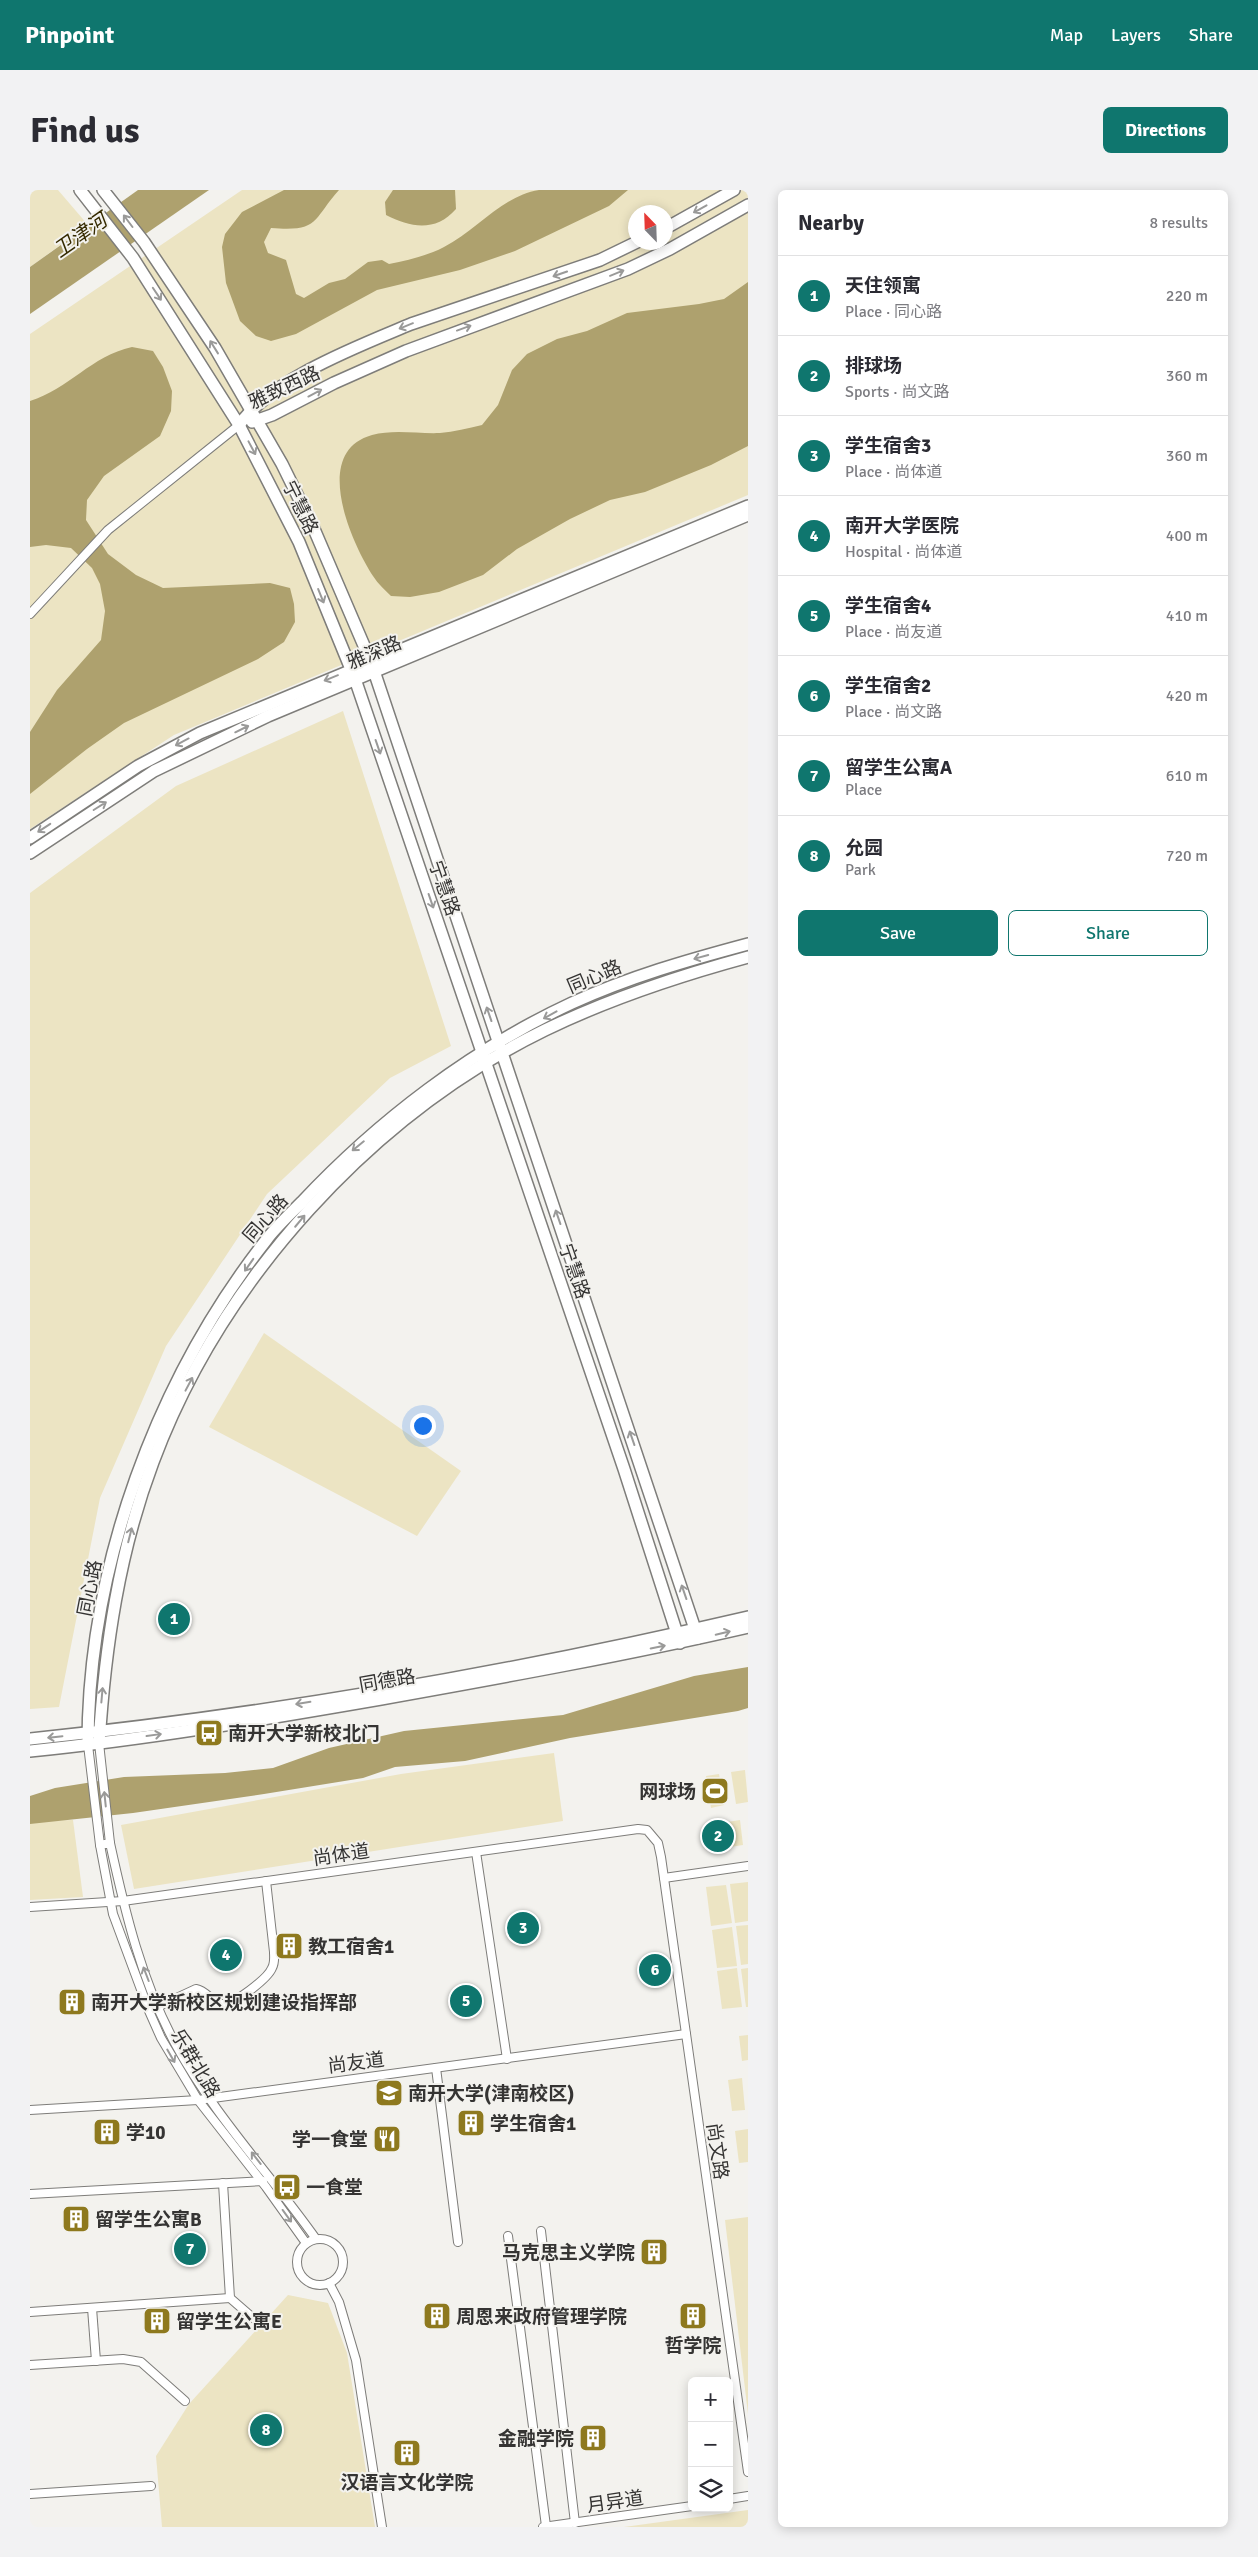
<!DOCTYPE html>
<meta charset="utf-8">
<style>
body{margin:0;font-family:Signika,"Noto Sans SC",sans-serif;background:#f2f2f3;color:#2b2b33}
.controls{position:absolute;right:15px;bottom:15px;display:grid;overflow:hidden;border-radius:8px;box-shadow:0 2px 12px #0003}
.controls button{width:45px;height:45px;display:grid;place-items:center;padding:0;border:0;border-bottom:1px solid #e1e1e2;background:#fff;color:#2b2b33;font:25px sans-serif}
.compass{position:absolute;left:598px;top:15px;width:45px;height:45px;border-radius:50%;background:#fff;box-shadow:0 2px 12px #0003;rotate:337deg}
.you{position:absolute;left:392px;top:1235px;width:18px;height:18px;margin:-12px;border:4px solid #fff;border-radius:50%;background:#1a73e8;box-shadow:0 0 0 8px #1a73e833}
.badge{display:grid;place-items:center;width:32px;height:32px;border-radius:50%;background:#0f766e;color:#fff;font-size:16px;font-weight:700}
.pin{position:absolute;translate:-50% -50%;border:2px solid #fff;box-shadow:0 1px 5px #0006}
.list{margin:0;padding:0;list-style:none}
h2{display:flex;justify-content:space-between;align-items:center;height:65px;margin:0;padding:0 20px;font-size:21px}
h2 small{font-size:16px;font-weight:400;color:#7c7c81}
.list li{display:grid;grid-template-columns:32px 1fr auto;gap:15px;align-items:center;box-sizing:border-box;height:80px;padding:0 20px;border-top:1px solid #e1e1e2}
.list b{display:block;font-size:19px;white-space:nowrap}
.list p{margin:0;font-size:16px;white-space:nowrap;color:#7c7c81}
.list em{font-size:16px;font-style:normal;color:#7c7c81}
.actions{display:flex;gap:10px;padding:15px 20px}
.actions a{flex:1;padding:11px 0;border:1px solid #0f766e;border-radius:8px;text-align:center;font-size:18px;color:#0f766e}
.actions .main{background:#0f766e;color:#fff}
.icon{flex:none;width:28px;height:28px;fill:none;stroke:currentColor;stroke-width:2;stroke-linecap:round;stroke-linejoin:round}
.map{position:relative;flex:none;width:718px;height:2337px;overflow:hidden;border-radius:8px}
header{display:flex;align-items:center;gap:30px;box-sizing:border-box;height:70px;padding:0 25px;background:#0f766e;color:#fff}
header strong{font-size:24px}
nav{display:flex;gap:28px;margin-inline-start:auto;font-size:18px}
.intro{display:flex;align-items:center;justify-content:space-between;box-sizing:border-box;height:120px;padding:0 30px}
h1{margin:0;font-size:35px}
.button{padding:12px 22px;border-radius:8px;background:#0f766e;color:#fff;font-size:18px;font-weight:700}
main{display:flex;gap:30px;padding:0 30px}
aside{flex:1;background:#fff;border-radius:8px;box-shadow:0 2px 12px #0003}
.map>svg:first-child{display:block}
.green{fill:#ece4c3;fill-rule:evenodd}
.water{fill:#aea16e}
.lines{fill:none;stroke-linecap:round;stroke-linejoin:round}
.street-casing{stroke:#7e7d7a;stroke-width:10}
.secondary-casing{stroke:#7e7d7a;stroke-width:14}
.street{stroke:#fff;stroke-width:8}
.secondary{stroke:#fff;stroke-width:11}
.oneway{stroke:#9a9a99}
.labels{text-anchor:middle;stroke-width:4;stroke-linejoin:round;paint-order:stroke}
.street-label{font-size:19px;fill:#353433;stroke:#f3f2ee}
.poi-label{font-size:19px;font-weight:bold;fill:#353433;stroke:#f3f2ee;text-anchor:start}
.water-label{font-size:20px;font-style:italic;fill:#352a00;stroke:#f3f2ee}
</style>
<header>
<strong>Pinpoint</strong>
<nav><a>Map</a><a>Layers</a><a>Share</a></nav>
</header>
<div class="intro"><h1>Find us</h1><a class="button">Directions</a></div>
<main>
<div class="map">
<svg width="718" height="2337" viewBox="0 0 718 2337">
<rect width="100%" height="100%" fill="#f3f2ee"/>
<g class="green">
<polygon points="0,0 28,0 58,35 0,77"/>
<path d="M 212,0 L 718,0 L 718,305 L 144,545 L 0,639 L 0,144 ZM 606,22 L 636,22 L 636,52 L 606,52 Z"/>
<polygon points="313,521 421,856 360,888 237,1004 136,1156 70,1308 29,1517 0,1519 0,703 146,596"/>
<polygon points="234,1143 431,1281 387,1346 179,1237"/>
<polygon points="524,1563 533,1631 104,1699 91,1635 371,1584"/>
<polygon points="715,1580 718,1612 706,1614 701,1582"/>
<polygon points="689,1584 694,1615 681,1618 676,1586"/>
<polygon points="43,1630 53,1707 0,1710 0,1631"/>
<polygon points="710,1630 713,1655 700,1657 697,1632"/>
<polygon points="692,1633 695,1658 683,1660 680,1635"/>
<polygon points="718,1692 718,1731 705,1733 700,1694"/>
<polygon points="696,1695 702,1733 681,1736 676,1697"/>
<polygon points="718,1735 718,1774 711,1775 706,1736"/>
<polygon points="702,1737 707,1776 687,1778 682,1740"/>
<polygon points="707,1778 712,1817 692,1819 687,1781"/>
<polygon points="718,1778 718,1817 716,1817 711,1779"/>
<polygon points="718,1845 718,1870 712,1871 709,1846"/>
<polygon points="712,1888 715,1920 702,1921 698,1890"/>
<polygon points="718,1939 718,1972 709,1973 705,1941"/>
<polygon points="718,2027 718,2224 695,2030"/>
<polygon points="258,2105 298,2113 317,2163 345,2337 132,2337 126,2266 159,2214"/>
<polygon points="718,2320 718,2337 594,2337"/>
</g>
<g class="water">
<polygon points="108,0 179,0 0,124 0,77"/>
<path d="M 254,0 L 309,0 C 282,30 290,42 241,38 L 234,52 L 238,63 L 256,70 L 266,104 L 274,108 L 299,93 L 315,89 L 338,72 L 352,70 L 359,74 C 378,70 397,66 414,57 C 447,40 472,6 509,0 C 532,0 573,0 598,0 L 579,16 L 485,61 L 430,80 L 347,100 L 266,144 L 241,151 L 226,146 L 210,131 L 196,93 L 192,57 L 195,44 L 212,22 Z"/>
<path d="M 363,0 L 425,0 L 426,19 C 406,42 381,38 356,25 L 355,12 Z"/>
<path d="M 718,92 L 718,256 L 681,275 L 615,302 L 580,310 L 540,329 L 487,359 L 453,385 L 409,402 L 380,407 L 361,406 C 355,400 348,394 343,386 C 321,352 281,262 342,245 C 364,239 388,244 410,243 C 424,242 438,238 452,235 L 468,215 L 482,180 L 497,164 L 527,149 L 557,141 L 597,123 L 669,114 L 694,109 Z"/>
<path d="M 102,157 L 123,161 L 133,177 L 142,201 L 141,221 L 130,246 L 74,286 L 57,310 L 56,330 L 78,364 L 106,385 L 133,398 L 240,393 L 260,398 L 264,414 L 265,432 L 254,452 L 228,469 L 94,533 L 57,559 L 0,604 L 0,542 L 27,500 L 71,450 L 75,421 L 70,394 L 62,378 L 41,358 L 16,355 L 0,357 L 0,211 C 39,199 61,166 102,157 Z"/>
<polygon points="718,1477 718,1518 708,1521 540,1548 435,1571 365,1577 333,1588 234,1604 103,1623 0,1634 0,1606 25,1598 94,1587 195,1583 243,1578 299,1558 374,1541 533,1525 664,1486"/>
</g>
<g class="lines">
<defs>
<g id="street">
<polyline points="0,424 78,340 209,235"/>
<polyline points="69,1553 80,1653"/>
<polyline points="58,1555 70,1655 83,1724 119,1821 131,1848 168,1910 236,1997 276,2053"/>
<path d="M 70,1655 L 80,1653 C 95,1722 112,1793 146,1855 C 184,1925 240,1984 286,2049"/>
<polyline points="446,1662 477,1869"/>
<polyline points="634,1688 718,1676"/>
<polyline points="0,1717 93,1711 608,1639 617,1640 628,1653 631,1667 718,2282"/>
<path d="M 125,1818 L 166,1799 C 177,1801 182,1813 192,1814 C 203,1816 238,1788 242,1778 C 245,1773 244,1767 244,1762 L 236,1691"/>
<polyline points="406,1878 428,2052"/>
<polyline points="0,1920 168,1910 656,1844"/>
<polyline points="193,1993 200,2108 223,2128"/>
<polyline points="0,2004 233,1991"/>
<polyline points="511,2041 545,2333"/>
<polyline points="478,2046 516,2336"/>
<circle cx="290" cy="2072" r="23"/>
<polyline points="299,2093 309,2112 326,2170 352,2337"/>
<polyline points="62,2118 66,2171"/>
<polyline points="0,2122 200,2108"/>
<polyline points="0,2175 93,2169 111,2172 155,2211"/>
<polyline points="0,2304 121,2296"/>
<polyline points="699,2309 718,2306"/>
<polyline points="513,2337 662,2316"/>
</g>
<g id="secondary">
<polyline points="50,0 103,68 209,235 269,352 325,489 594,1279 650,1453"/>
<polyline points="73,0 114,52 185,158 252,274 284,339 341,472 668,1448"/>
<polyline points="636,38 704,0"/>
<polyline points="222,232 242,225 304,193 376,161 598,79 640,59 718,15"/>
<path d="M 209,235 C 243,188 329,156 381,134 L 570,70 L 607,52"/>
<polyline points="0,648 108,576 170,543 718,316"/>
<polyline points="0,663 124,581 238,526 718,325"/>
<path d="M 0,1549 C 241,1524 482,1482 718,1427"/>
<path d="M 69,1553 C 75,1457 89,1362 123,1272 C 191,1090 341,925 515,840 C 581,808 648,786 718,767"/>
<path d="M 58,1555 C 58,1376 127,1189 237,1049 C 247,1036 260,1024 272,1012 C 348,931 441,860 542,813 C 599,787 658,770 718,754"/>
<path d="M 0,1561 C 118,1549 235,1529 351,1509 C 474,1487 596,1465 718,1437"/>
</g>
</defs>
<use href="#street" class="street-casing"/>
<use href="#secondary" class="secondary-casing"/>
<use href="#street" class="street"/>
<use href="#secondary" class="secondary"/>
</g>
<defs><path id="oneway-shaft" d="M-6 0H5M1.5-3L5.5 0L1.5 3" fill="none" stroke-width="1.6" stroke-linecap="round" stroke-linejoin="round" transform="scale(1.25)"/></defs>
<g class="oneway">
<use href="#oneway-shaft" transform="translate(670 19) rotate(151)"/>
<use href="#oneway-shaft" transform="translate(98 31) rotate(-127)"/>
<use href="#oneway-shaft" transform="translate(587 83) rotate(-22)"/>
<use href="#oneway-shaft" transform="translate(530 84) rotate(161)"/>
<use href="#oneway-shaft" transform="translate(127 104) rotate(56)"/>
<use href="#oneway-shaft" transform="translate(376 136) rotate(158)"/>
<use href="#oneway-shaft" transform="translate(434 138) rotate(-20)"/>
<use href="#oneway-shaft" transform="translate(184 157) rotate(-122)"/>
<use href="#oneway-shaft" transform="translate(285 203) rotate(-28)"/>
<use href="#oneway-shaft" transform="translate(222 258) rotate(62)"/>
<use href="#oneway-shaft" transform="translate(291 406) rotate(68)"/>
<use href="#oneway-shaft" transform="translate(301 488) rotate(158)"/>
<use href="#oneway-shaft" transform="translate(212 539) rotate(-26)"/>
<use href="#oneway-shaft" transform="translate(152 552) rotate(152)"/>
<use href="#oneway-shaft" transform="translate(348 557) rotate(71)"/>
<use href="#oneway-shaft" transform="translate(70 616) rotate(-32)"/>
<use href="#oneway-shaft" transform="translate(14 638) rotate(147)"/>
<use href="#oneway-shaft" transform="translate(401 711) rotate(71)"/>
<use href="#oneway-shaft" transform="translate(671 767) rotate(165)"/>
<use href="#oneway-shaft" transform="translate(459 824) rotate(-109)"/>
<use href="#oneway-shaft" transform="translate(520 825) rotate(151)"/>
<use href="#oneway-shaft" transform="translate(328 956) rotate(141)"/>
<use href="#oneway-shaft" transform="translate(528 1027) rotate(-109)"/>
<use href="#oneway-shaft" transform="translate(270 1031) rotate(-50)"/>
<use href="#oneway-shaft" transform="translate(219 1075) rotate(125)"/>
<use href="#oneway-shaft" transform="translate(159 1194) rotate(-62)"/>
<use href="#oneway-shaft" transform="translate(602 1248) rotate(-109)"/>
<use href="#oneway-shaft" transform="translate(100 1345) rotate(-76)"/>
<use href="#oneway-shaft" transform="translate(654 1402) rotate(-109)"/>
<use href="#oneway-shaft" transform="translate(693 1443) rotate(-13)"/>
<use href="#oneway-shaft" transform="translate(628 1457) rotate(-11)"/>
<use href="#oneway-shaft" transform="translate(72 1505) rotate(-85)"/>
<use href="#oneway-shaft" transform="translate(273 1513) rotate(171)"/>
<use href="#oneway-shaft" transform="translate(124 1545) rotate(-8)"/>
<use href="#oneway-shaft" transform="translate(25 1547) rotate(174)"/>
<use href="#oneway-shaft" transform="translate(75 1609) rotate(-96)"/>
<use href="#oneway-shaft" transform="translate(116 1784) rotate(-111)"/>
<use href="#oneway-shaft" transform="translate(141 1866) rotate(60)"/>
<use href="#oneway-shaft" transform="translate(226 1968) rotate(-128)"/>
<use href="#oneway-shaft" transform="translate(257 2026) rotate(54)"/>
</g>
<defs>
<symbol id="bus-square" viewBox="-11 -11 22 22"><rect x="-9" y="-9" width="18" height="18" rx="4" fill="#8e791e" stroke="#f3f2ee"/><path d="M-5-6H5V4H4V6H2V4H-2V6H-4V4H-5ZM-3.5-4V0h7V-4ZM-3.5 1.2v1.5H-2V1.2ZM2 1.2v1.5H3.5V1.2Z" fill="#fff"/></symbol>
<symbol id="stadium-square" viewBox="-11 -11 22 22"><rect x="-9" y="-9" width="18" height="18" rx="4" fill="#8e791e" stroke="#f3f2ee"/><path d="M0-5a6.5 5 0 1 0 0 10a6.5 5 0 1 0 0-10ZM-3.5-1.8h7v3.6h-7Z" fill="#fff"/></symbol>
<symbol id="building-square" viewBox="-11 -11 22 22"><rect x="-9" y="-9" width="18" height="18" rx="4" fill="#8e791e" stroke="#f3f2ee"/><path d="M-4-6H4V6H1V3H-1V6H-4ZM-2.5-4.3h1.7v1.8h-1.7ZM.8-4.3h1.7v1.8H.8ZM-2.5-1h1.7V.8h-1.7ZM.8-1h1.7V.8H.8Z" fill="#fff"/></symbol>
<symbol id="university-square" viewBox="-11 -11 22 22"><rect x="-9" y="-9" width="18" height="18" rx="4" fill="#8e791e" stroke="#f3f2ee"/><path d="M0-5L7-2L0 1L-7-2ZM-4 1L0 2.5L4 1V4Q0 6-4 4Z" fill="#fff"/></symbol>
<symbol id="restaurant-square" viewBox="-11 -11 22 22"><rect x="-9" y="-9" width="18" height="18" rx="4" fill="#8e791e" stroke="#f3f2ee"/><path d="M-5-6h1v4h1v-4h1v4h1v-4h1v5L-1.5 .5V6h-2V.5L-5-1ZM5-6V6H3V1.5H1.5Q1.5-4 5-6Z" fill="#fff"/></symbol>
</defs>
<g fill-rule="evenodd">
<use href="#bus-square" x="163" y="1527" width="32" height="32"/>
<use href="#stadium-square" x="669" y="1585" width="32" height="32"/>
<use href="#building-square" x="243" y="1740" width="32" height="32"/>
<use href="#building-square" x="26" y="1796" width="32" height="32"/>
<use href="#university-square" x="343" y="1887" width="32" height="32"/>
<use href="#building-square" x="425" y="1917" width="32" height="32"/>
<use href="#building-square" x="61" y="1926" width="32" height="32"/>
<use href="#restaurant-square" x="341" y="1933" width="32" height="32"/>
<use href="#bus-square" x="241" y="1981" width="32" height="32"/>
<use href="#building-square" x="30" y="2013" width="32" height="32"/>
<use href="#building-square" x="608" y="2046" width="32" height="32"/>
<use href="#building-square" x="391" y="2110" width="32" height="32"/>
<use href="#building-square" x="647" y="2110" width="32" height="32"/>
<use href="#building-square" x="111" y="2115" width="32" height="32"/>
<use href="#building-square" x="547" y="2232" width="32" height="32"/>
<use href="#building-square" x="361" y="2247" width="32" height="32"/>
</g>
<g class="labels">
<g class="street-label">
<text transform="translate(254 197) rotate(-25)" y="7">雅致西路</text>
<text transform="translate(271 317) rotate(64)" y="7">宁慧路</text>
<text transform="translate(344 462) rotate(-23)" y="7">雅深路</text>
<text transform="translate(415 698) rotate(71)" y="7">宁慧路</text>
<text transform="translate(564 786) rotate(-23)" y="7">同心路</text>
<text transform="translate(235 1028) rotate(-49)" y="7">同心路</text>
<text transform="translate(545 1081) rotate(71)" y="7">宁慧路</text>
<text transform="translate(59 1398) rotate(-79)" y="7">同心路</text>
<text transform="translate(357 1490) rotate(-10)" y="7">同德路</text>
<text transform="translate(311 1664) rotate(-8)" y="7">尚体道</text>
<text transform="translate(326 1872) rotate(-7)" y="7">尚友道</text>
<text transform="translate(166 1873) rotate(59)" y="7">乐群北路</text>
<text transform="translate(688 1961) rotate(82)" y="7">尚文路</text>
<text transform="translate(585 2311) rotate(-8)" y="7">月异道</text>
</g>
<g class="poi-label">
<text x="198" y="1550">南开大学新校北门</text>
<text x="666" y="1608" text-anchor="end">网球场</text>
<text x="278" y="1763">教工宿舍1</text>
<text x="61" y="1819">南开大学新校区规划建设指挥部</text>
<text x="378" y="1910">南开大学(津南校区)</text>
<text x="460" y="1940">学生宿舍1</text>
<text x="96" y="1949">学10</text>
<text x="338" y="1956" text-anchor="end">学一食堂</text>
<text x="276" y="2004">一食堂</text>
<text x="65" y="2036">留学生公寓B</text>
<text x="605" y="2069" text-anchor="end">马克思主义学院</text>
<text x="426" y="2133">周恩来政府管理学院</text>
<text x="146" y="2138">留学生公寓E</text>
<text x="663" y="2162" text-anchor="middle">哲学院</text>
<text x="544" y="2255" text-anchor="end">金融学院</text>
<text x="377" y="2299" text-anchor="middle">汉语言文化学院</text>
</g>
<g class="water-label">
<text transform="translate(50 45) rotate(-35)" y="7">卫津河</text>
</g>
</g>
</svg>
<div class="controls">
<button>+</button>
<button>−</button>
<button><svg class="icon" aria-label="layers" viewBox="0 0 24 24"><path d="M12 4l9 5-9 5-9-5zM3 14l9 5 9-5"/></svg></button>
</div>
<svg class="compass" viewBox="-18 -18 36 36"><path d="M0-13l5 13h-10z" fill="#e53935"/><path d="M0 13l5-13h-10z" fill="#7c7c81"/></svg>
<div class="you"></div>
<div class="pin badge" style="left:144px;top:1429px">1</div>
<div class="pin badge" style="left:688px;top:1646px">2</div>
<div class="pin badge" style="left:493px;top:1738px">3</div>
<div class="pin badge" style="left:196px;top:1765px">4</div>
<div class="pin badge" style="left:436px;top:1811px">5</div>
<div class="pin badge" style="left:625px;top:1780px">6</div>
<div class="pin badge" style="left:160px;top:2059px">7</div>
<div class="pin badge" style="left:236px;top:2240px">8</div>
</div>
<aside>
<h2>Nearby<small>8 results</small></h2>
<ul class="list">
<li><span class="badge">1</span><div><b>天住领寓</b><p>Place · 同心路</p></div><em>220 m</em></li>
<li><span class="badge">2</span><div><b>排球场</b><p>Sports · 尚文路</p></div><em>360 m</em></li>
<li><span class="badge">3</span><div><b>学生宿舍3</b><p>Place · 尚体道</p></div><em>360 m</em></li>
<li><span class="badge">4</span><div><b>南开大学医院</b><p>Hospital · 尚体道</p></div><em>400 m</em></li>
<li><span class="badge">5</span><div><b>学生宿舍4</b><p>Place · 尚友道</p></div><em>410 m</em></li>
<li><span class="badge">6</span><div><b>学生宿舍2</b><p>Place · 尚文路</p></div><em>420 m</em></li>
<li><span class="badge">7</span><div><b>留学生公寓A</b><p>Place</p></div><em>610 m</em></li>
<li><span class="badge">8</span><div><b>允园</b><p>Park</p></div><em>720 m</em></li>
</ul>
<div class="actions"><a class="main">Save</a><a>Share</a></div>
</aside>
</main>
